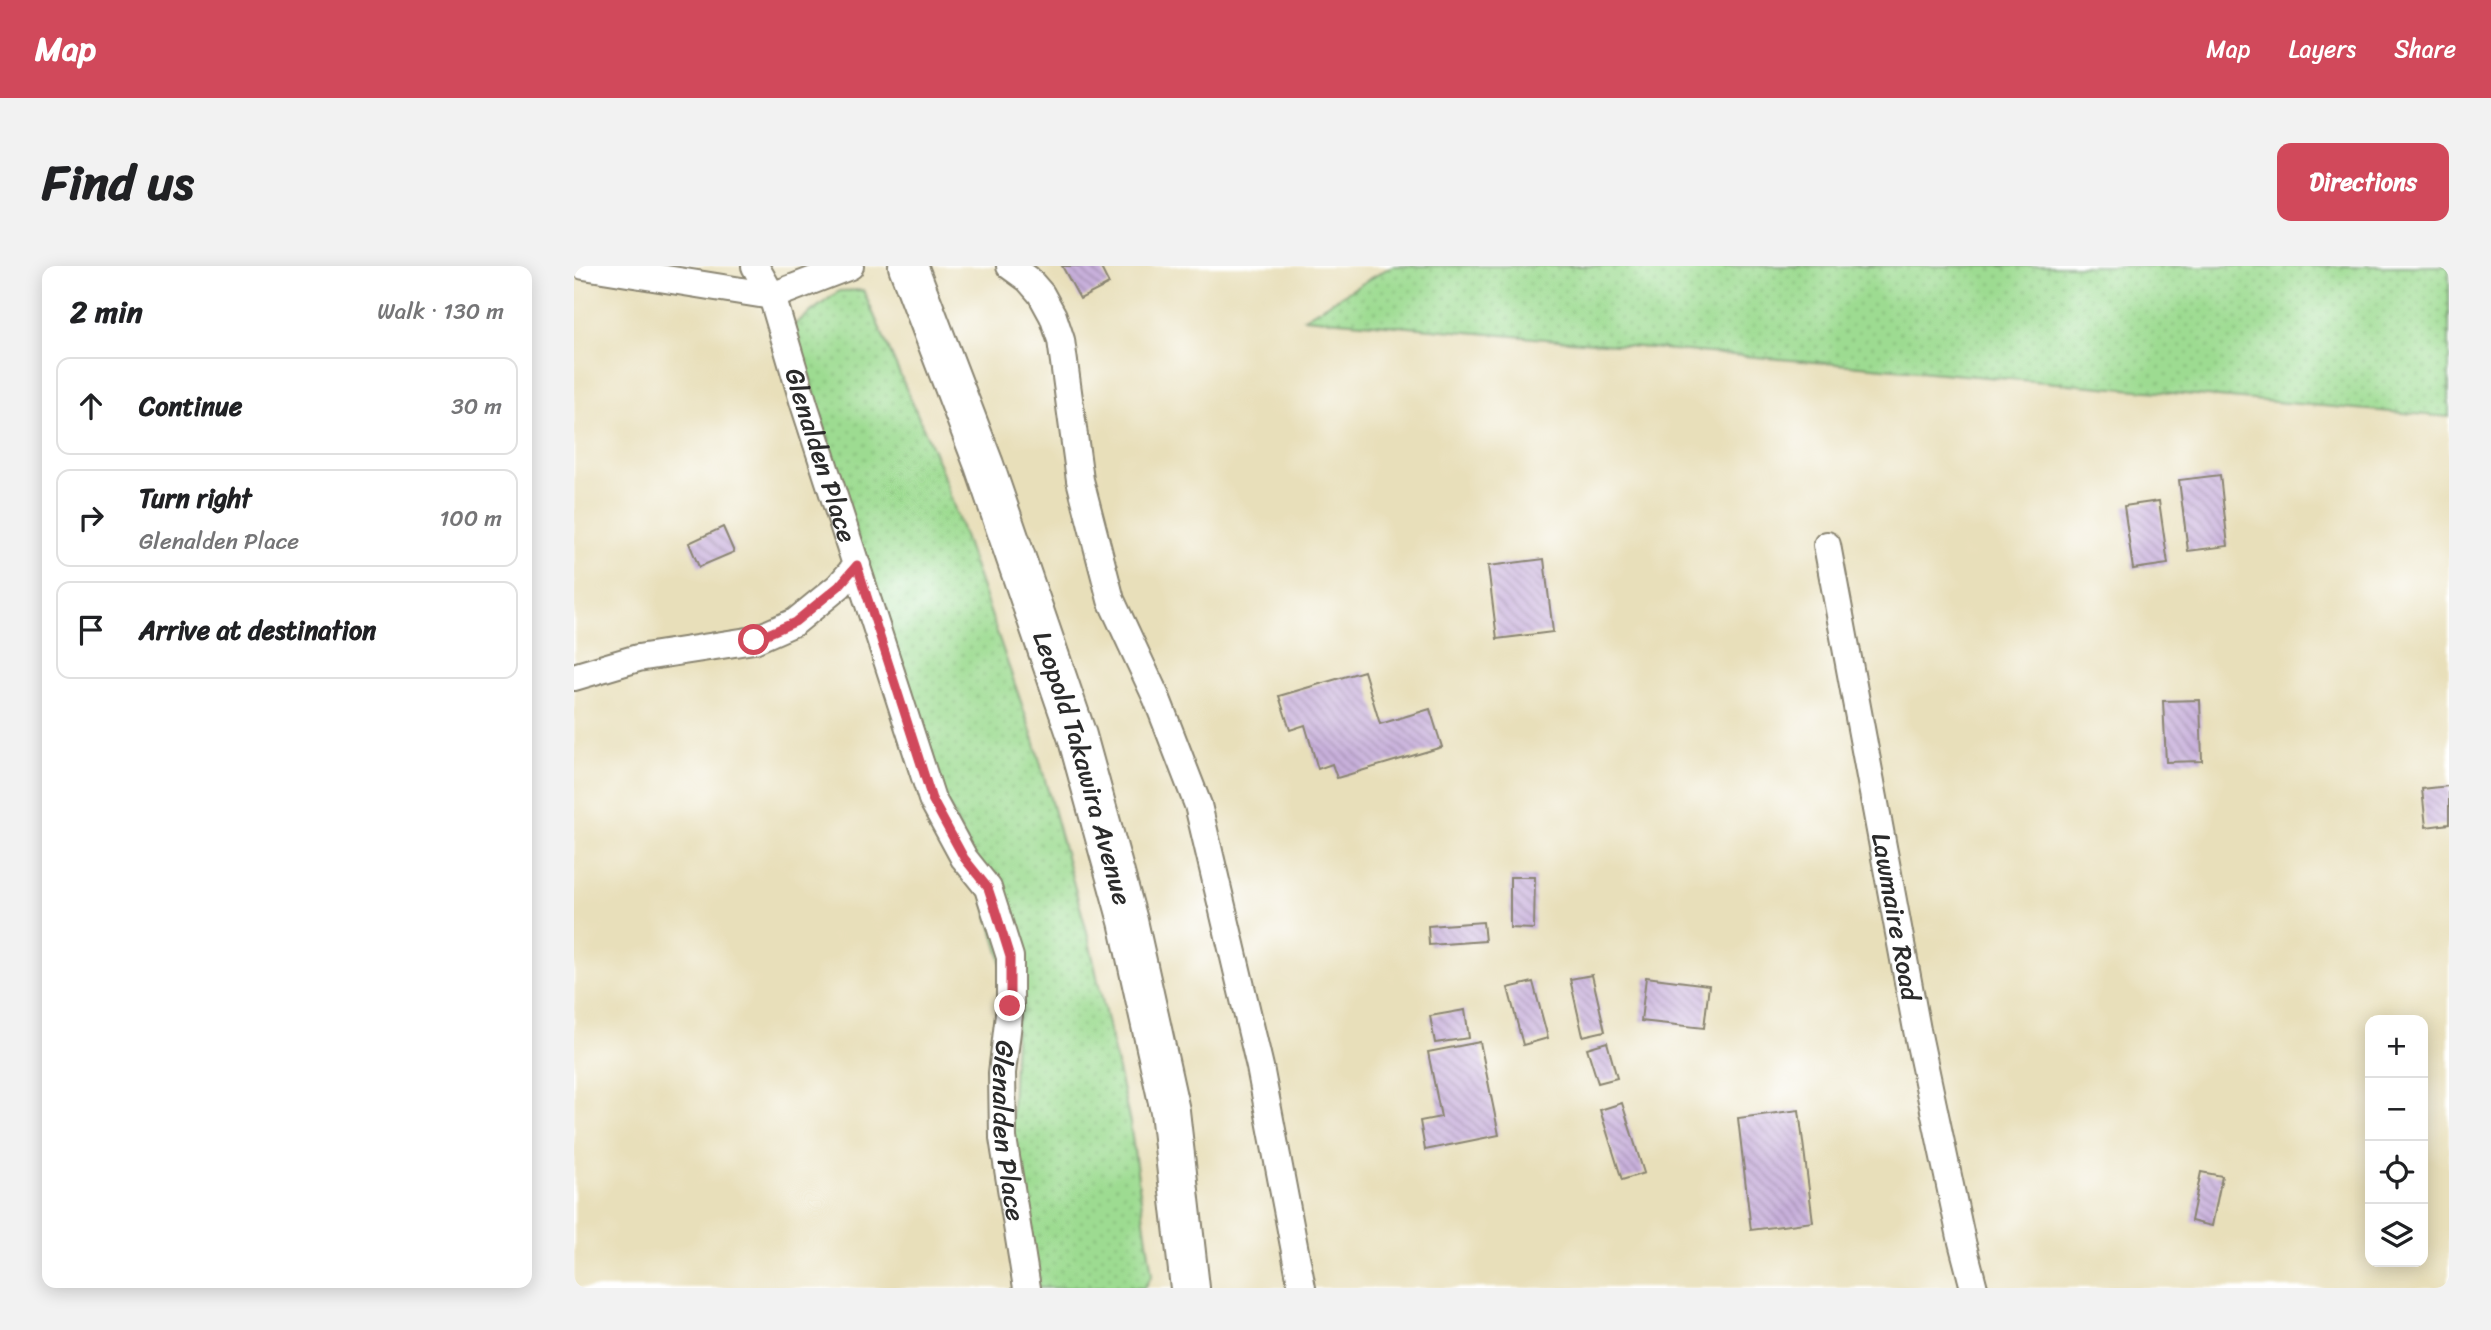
<!DOCTYPE html>
<meta charset="utf-8">
<style>
body{margin:0;font-family:Sriracha,sans-serif;background:#f2f2f2;color:#202124}
.controls{position:absolute;right:21px;bottom:21px;display:grid;overflow:hidden;border-radius:14px;box-shadow:0 4px 18px #0003}
.controls button{width:63px;height:63px;display:grid;place-items:center;padding:0;border:0;border-bottom:2px solid #e0e0e0;background:#fff;color:#202124;font:35px sans-serif}
.stop{position:absolute;width:21px;height:21px;margin:-16px;border:5px solid #d1495b;border-radius:50%;background:#fff}
.stop.end{background:#d1495b;border-color:#fff;box-shadow:0 2px 7px #0008}
.list{margin:0;padding:0;list-style:none}
h2{display:flex;justify-content:space-between;align-items:center;height:91px;margin:0;padding:0 28px;font-size:30px}
h2 small{font-size:23px;font-weight:400;color:#757577}
.list li{display:grid;grid-template-columns:46px 1fr auto;gap:21px;align-items:center;box-sizing:border-box;height:98px;margin:0 14px 14px;padding:0 14px;border:2px solid #e0e0e0;border-radius:14px}
.list b{display:block;font-size:26px;white-space:nowrap}
.list p{margin:0;font-size:23px;white-space:nowrap;color:#757577}
.list em{font-size:23px;font-style:normal;color:#757577}
.icon{flex:none;width:38px;height:38px;fill:none;stroke:currentColor;stroke-width:2;stroke-linecap:round;stroke-linejoin:round}
.map{position:relative;flex:none;width:1875px;height:1022px;overflow:hidden;border-radius:14px}
header{display:flex;align-items:center;gap:42px;box-sizing:border-box;height:98px;padding:0 35px;background:#d1495b;color:#fff}
header strong{font-size:33px}
nav{display:flex;gap:38px;margin-inline-start:auto;font-size:24px}
.intro{display:flex;align-items:center;justify-content:space-between;box-sizing:border-box;height:168px;padding:0 42px}
h1{margin:0;font-size:49px}
.button{padding:18px 32px;border-radius:14px;background:#d1495b;color:#fff;font-size:24px;font-weight:700}
main{display:flex;gap:42px;padding:0 42px}
aside{flex:1;background:#fff;border-radius:14px;box-shadow:0 4px 18px #0003}
.map>svg:first-child{display:block}
.grass{fill:url(#grass-dots);stroke:#64835e;stroke-width:2}
.building{fill:url(#building-back-hatch)}
.lines{fill:none;stroke-linecap:round;stroke-linejoin:round}
.street-casing{stroke:#8a8572;stroke-width:30}
.highway-casing{stroke:#8a8572;stroke-width:42}
.street{stroke:#fff;stroke-width:26}
.highway{stroke:#fff;stroke-width:38}
.route{stroke:#d1495b;stroke-width:9}
.labels{text-anchor:middle;stroke-width:5;stroke-linejoin:round;paint-order:stroke}
.street-label{font-size:26px;fill:#2b2b2b;stroke:#fff}
</style>
<header>
<strong>Map</strong>
<nav><a>Map</a><a>Layers</a><a>Share</a></nav>
</header>
<div class="intro"><h1>Find us</h1><a class="button">Directions</a></div>
<main>
<aside>
<h2>2 min<small>Walk · 130 m</small></h2>
<ul class="list">
<li><svg class="icon" aria-label="ahead" viewBox="0 0 24 24"><path d="M12 20V5M6 11l6-6 6 6"/></svg><div><b>Continue</b></div><em>30 m</em></li>
<li><svg class="icon" aria-label="right" viewBox="0 0 24 24"><path d="M7 20v-9h11M14 6l5 5-5 5"/></svg><div><b>Turn right</b><p>Glenalden Place</p></div><em>100 m</em></li>
<li><svg class="icon" aria-label="arrive" viewBox="0 0 24 24"><path d="M6 21V4h12l-3 4 3 4H6"/></svg><div><b>Arrive at destination</b></div></li>
</ul>
</aside>
<div class="map">
<svg width="1875" height="1022" viewBox="0 0 1875 1022">
<defs>
<pattern id="grass-dots" width="8" height="8" patternUnits="userSpaceOnUse" patternTransform="scale(1.75)"><rect width="8" height="8" fill="#9ddb91"/><path d="M2 2h.1M6 6h.1" fill="none" stroke="#87bc7d" stroke-width="1.8" stroke-linecap="round"/></pattern>
<pattern id="building-back-hatch" width="6" height="6" patternUnits="userSpaceOnUse" patternTransform="scale(1.75)"><rect width="6" height="6" fill="#c8b0db"/><path d="M-1 5l2 2M0 0l6 6M5-1l2 2" fill="none" stroke="#a38fb2"/></pattern>
</defs>
<rect width="100%" height="100%" fill="#fff"/>
<filter id="ink" filterUnits="userSpaceOnUse"><feTurbulence type="fractalNoise" baseFrequency=".0143" numOctaves="2"/><feDisplacementMap in="SourceGraphic" scale="14" xChannelSelector="R" yChannelSelector="G"/><feConvolveMatrix kernelMatrix="1 2 1 2 8 2 1 2 1" color-interpolation-filters="sRGB"/></filter>
<filter id="wash" filterUnits="userSpaceOnUse"><feTurbulence type="fractalNoise" baseFrequency=".00686" numOctaves="4" result="noise"/><feDisplacementMap in="SourceGraphic" scale="28" xChannelSelector="R" yChannelSelector="G"/><feGaussianBlur stdDeviation="1.57" result="paint"/><feColorMatrix in="noise" values="0 0 0 0 0 0 0 0 0 0 0 0 0 0 0 0 0 1.4 0 .05"/><feComposite in="paint" operator="in"/></filter>
<g filter="url(#wash)">
<rect width="100%" height="100%" fill="#e8dfba"/>
<g class="grass">
<polygon points="818,0 1875,0 1875,151 730,52"/>
<polygon points="289,24 366,200 460,474 513,666 556,857 578,1009 570,1022 461,1022 437,865 442,748 397,586 368,525 291,297 220,59 265,25"/>
</g>
<g id="blocks">
<g class="building">
<polygon points="488,0 526,0 535,18 506,33"/>
<polygon points="1646,209 1654,280 1614,285 1605,214"/>
<polygon points="1585,235 1594,298 1559,303 1550,240"/>
<polygon points="149,261 160,286 125,301 115,277"/>
<polygon points="970,293 979,366 923,373 914,300"/>
<polygon points="790,405 806,458 856,443 868,481 763,512 758,498 744,503 731,459 716,464 705,430"/>
<polygon points="1626,434 1628,495 1592,496 1589,435"/>
<polygon points="1875,520 1875,558 1852,561 1848,523"/>
<polygon points="936,611 961,611 960,663 936,662"/>
<polygon points="909,656 911,675 855,679 854,660"/>
<polygon points="1018,709 1031,765 1009,770 996,713"/>
<polygon points="1072,711 1135,719 1130,762 1067,755"/>
<polygon points="959,716 974,772 949,779 934,722"/>
<polygon points="891,744 895,772 861,777 856,750"/>
<polygon points="906,776 925,869 851,884 846,855 867,851 854,786"/>
<polygon points="1033,776 1043,812 1024,817 1013,782"/>
<polygon points="1048,837 1070,907 1048,914 1026,844"/>
<polygon points="1225,844 1239,956 1177,964 1164,852"/>
<polygon points="1627,906 1648,910 1638,960 1617,955"/>
</g>
</g>
</g>
<g filter="url(#ink)">
<use href="#blocks" fill-opacity="0" stroke="#8a8572" stroke-width="2"/>
<g class="lines">
<defs>
<g id="street">
<polyline points="10,0 198,30 276,0"/>
<path id="s1" d="M 181,0 L 198,30 L 230,138 L 358,533 L 390,592 L 414,622 L 436,691 L 436,740 L 428,807 L 429,872 L 453,1022"/>
<polyline points="436,0 454,13 467,28 479,50 487,74 506,214 537,334 583,433 624,539 686,801 728,1022"/>
<path id="s2" d="M 1253,279 L 1343,764 L 1388,976 L 1400,1022"/>
<polyline points="0,411 64,392 180,374 221,356 265,320 283,299"/>
</g>
<g id="highway">
<path id="s3" d="M 334,0 L 410,199 L 503,470 L 554,655 L 596,845 L 616,1022"/>
</g>
</defs>
<use href="#street" class="street-casing"/>
<use href="#highway" class="highway-casing"/>
<use href="#street" class="street"/>
<use href="#highway" class="highway"/>
</g>
</g>
<g class="lines" filter="url(#ink)">
<polyline class="route" points="180,374 221,356 265,320 283,299 358,533 390,592 414,622 422,646 436,691 436,740"/>
</g>
<g class="labels">
<g class="street-label">
<text dy="9" stroke="none"><textPath href="#s1" startOffset="201">Glenalden Place</textPath></text>
<text dy="9" stroke="none"><textPath href="#s3" startOffset="532">Leopold Takawira Avenue</textPath></text>
<text dy="9" stroke="none"><textPath href="#s2" startOffset="378">Lawmaire Road</textPath></text>
<text dy="9" stroke="none"><textPath href="#s1" startOffset="915">Glenalden Place</textPath></text>
</g>
</g>
</svg>
<div class="controls">
<button>+</button>
<button>−</button>
<button><svg class="icon" aria-label="locate" viewBox="0 0 24 24"><circle cx="12" cy="12" r="6"/><path d="M12 2v4M12 18v4M2 12h4M18 12h4"/></svg></button>
<button><svg class="icon" aria-label="layers" viewBox="0 0 24 24"><path d="M12 4l9 5-9 5-9-5zM3 14l9 5 9-5"/></svg></button>
</div>
<div class="stop" style="left:180px;top:374px"></div>
<div class="stop end" style="left:436px;top:740px"></div>
</div>
</main>
